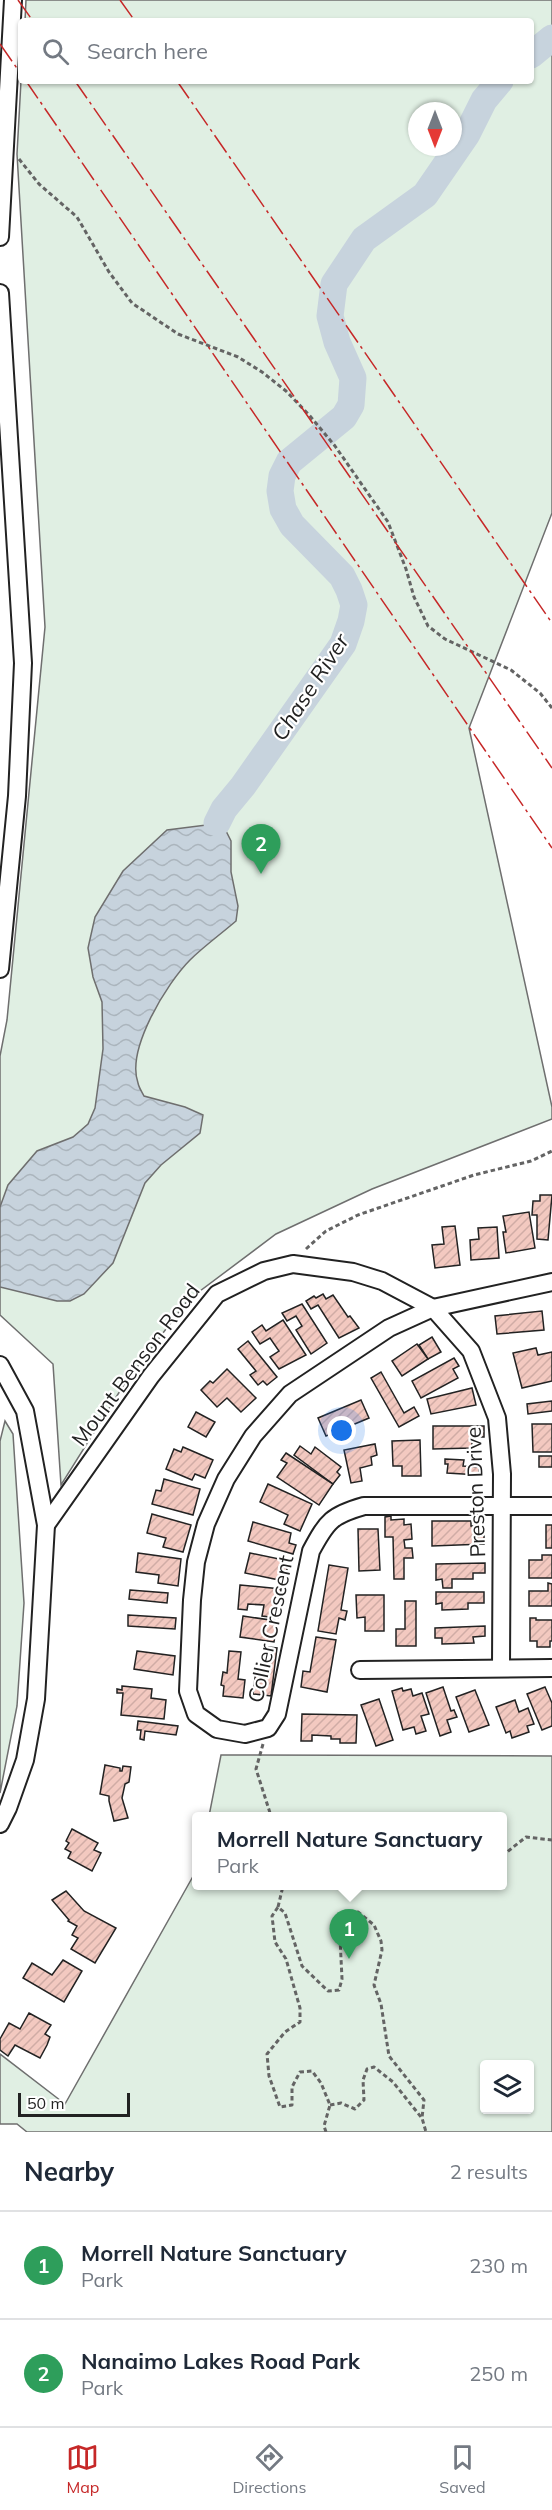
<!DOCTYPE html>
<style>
body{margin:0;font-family:Mulish,sans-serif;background:#f6f6f7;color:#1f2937}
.controls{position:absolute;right:18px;bottom:18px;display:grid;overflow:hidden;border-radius:6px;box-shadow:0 2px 4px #0004}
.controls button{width:54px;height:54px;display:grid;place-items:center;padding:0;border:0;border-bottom:2px solid #e0e1e3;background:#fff;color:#1f2937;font:30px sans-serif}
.compass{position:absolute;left:408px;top:102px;width:54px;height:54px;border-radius:50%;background:#fff;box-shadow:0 2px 4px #0004;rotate:180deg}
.scale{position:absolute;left:18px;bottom:15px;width:112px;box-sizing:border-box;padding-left:6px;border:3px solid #222;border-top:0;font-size:16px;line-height:21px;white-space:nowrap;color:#222;-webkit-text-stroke:4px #fff;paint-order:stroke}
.you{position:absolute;left:342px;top:1431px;width:21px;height:21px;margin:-15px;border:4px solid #fff;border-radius:50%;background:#1a73e8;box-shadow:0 0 0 9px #1a73e833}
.badge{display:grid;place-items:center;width:39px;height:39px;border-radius:50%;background:#c62828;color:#fff;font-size:20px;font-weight:700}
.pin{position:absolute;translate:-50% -50px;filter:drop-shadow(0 2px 3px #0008)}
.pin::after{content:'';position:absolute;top:32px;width:21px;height:18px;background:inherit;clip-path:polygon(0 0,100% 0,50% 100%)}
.popup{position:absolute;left:192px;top:1812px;width:315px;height:78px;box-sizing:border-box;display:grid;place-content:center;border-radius:6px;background:#fff;filter:drop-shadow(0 2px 4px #0005);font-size:20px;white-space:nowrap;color:#747a83}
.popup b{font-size:22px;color:#1f2937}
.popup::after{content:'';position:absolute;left:50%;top:100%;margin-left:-12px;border:12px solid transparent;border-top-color:#fff}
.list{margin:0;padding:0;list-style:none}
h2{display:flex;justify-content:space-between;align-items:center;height:78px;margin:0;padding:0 24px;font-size:26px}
h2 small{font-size:20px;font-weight:400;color:#747a83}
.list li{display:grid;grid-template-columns:39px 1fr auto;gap:18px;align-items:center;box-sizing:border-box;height:108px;padding:0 24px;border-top:2px solid #e0e1e3}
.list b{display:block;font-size:22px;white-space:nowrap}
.list p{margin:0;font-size:20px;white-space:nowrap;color:#747a83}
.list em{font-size:20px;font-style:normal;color:#747a83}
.icon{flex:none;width:33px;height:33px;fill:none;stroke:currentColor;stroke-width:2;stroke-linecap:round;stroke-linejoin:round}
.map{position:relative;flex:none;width:552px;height:2132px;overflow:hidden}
.search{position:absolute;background:#fff;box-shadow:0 2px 4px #0004;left:18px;right:18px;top:18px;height:66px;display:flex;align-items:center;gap:15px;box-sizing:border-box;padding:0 21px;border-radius:6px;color:#747a83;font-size:22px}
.sheet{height:294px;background:#fff}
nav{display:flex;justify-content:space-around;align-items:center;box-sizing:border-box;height:84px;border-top:2px solid #e0e1e3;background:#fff;font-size:16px;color:#747a83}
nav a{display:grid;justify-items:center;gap:3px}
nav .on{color:#c62828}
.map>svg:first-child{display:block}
.park{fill:#e0efe3;stroke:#6f6f6f;stroke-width:1.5;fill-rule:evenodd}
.water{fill:url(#water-waves);stroke:#6f6f6f;stroke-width:1.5}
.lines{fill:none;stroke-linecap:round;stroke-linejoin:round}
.river{stroke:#c7d3dd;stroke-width:27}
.building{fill:url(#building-hatch);stroke:#222;stroke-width:1.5}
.minor-casing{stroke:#222;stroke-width:20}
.path{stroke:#646464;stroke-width:3;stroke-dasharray:4.5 3;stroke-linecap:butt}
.minor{stroke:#fff;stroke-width:16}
.power{stroke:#c62828;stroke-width:1.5;stroke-dasharray:21 4.5 3 4.5;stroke-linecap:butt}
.labels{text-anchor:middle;stroke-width:4.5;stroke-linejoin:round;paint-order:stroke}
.street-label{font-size:21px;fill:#222;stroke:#fff}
.water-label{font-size:22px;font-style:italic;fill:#222;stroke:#fff}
</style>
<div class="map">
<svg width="552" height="2132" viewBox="0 0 552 2132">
<defs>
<pattern id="water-waves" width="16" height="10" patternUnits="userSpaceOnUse" patternTransform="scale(1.5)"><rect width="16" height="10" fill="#c7d3dd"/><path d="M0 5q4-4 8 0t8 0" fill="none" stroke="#abb5bd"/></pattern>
<pattern id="building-hatch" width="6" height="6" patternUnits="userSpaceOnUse" patternTransform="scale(1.5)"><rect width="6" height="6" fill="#f3c9c0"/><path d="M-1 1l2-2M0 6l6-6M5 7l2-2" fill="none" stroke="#d0aca5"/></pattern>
</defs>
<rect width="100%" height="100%" fill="#fff"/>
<g class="park">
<path d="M 26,0 L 552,0 L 552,513 L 469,728 L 552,1107 L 552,1119 L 372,1189 L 276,1234 L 188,1300 L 125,1383 L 61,1485 L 53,1364 L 0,1315 L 0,1056 L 7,1020 L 45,627 L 17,154 L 21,81 L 531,81 L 531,21 L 25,21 ZM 417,111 L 453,111 L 453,147 L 417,147 Z"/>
<polygon points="5,1421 13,1434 24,1603 17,1706 0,1793 0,1441"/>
<path d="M 221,1755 L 552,1756 L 552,2132 L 27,2132 L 17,2124 L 0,2124 L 0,2054 L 65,2104 L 196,1871 L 196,1886 L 502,1886 L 502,1816 L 209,1816 ZM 484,2064 L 530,2064 L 530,2110 L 484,2110 Z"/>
</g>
<path class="water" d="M 222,823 L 231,841 L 231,872 L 238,906 L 236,921 C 221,934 204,946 190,960 C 167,983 126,1049 138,1083 C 139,1088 142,1092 144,1096 L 185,1107 L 203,1115 L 200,1133 L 161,1165 L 145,1183 L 113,1263 L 84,1294 L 70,1301 L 57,1301 L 0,1287 L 0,1207 L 8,1185 L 37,1151 L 73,1137 L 88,1124 L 95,1108 L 103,1049 L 102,1002 L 93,977 L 88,948 L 95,917 L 123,871 L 167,830 Z"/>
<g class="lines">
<g class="river">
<polyline points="531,55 552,38"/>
<polyline points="217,823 224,809 243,786 343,644 351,621 354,605 349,590 342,576 292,525 283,509 280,491 282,476 289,462 344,417 351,405 353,378 337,342 330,316 334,284 364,239 425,195 467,134 484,100 500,81"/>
</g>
</g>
<g class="building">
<polygon points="540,1195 552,1195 548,1240 537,1239 537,1215 532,1215 533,1201 540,1201"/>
<polygon points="529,1212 535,1248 506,1253 503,1232 506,1232 503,1216"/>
<polygon points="455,1226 460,1265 435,1268 432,1245 444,1244 442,1227"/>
<polygon points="497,1227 499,1258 471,1260 470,1240 479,1239 478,1228"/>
<polygon points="323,1294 326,1299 333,1295 348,1317 350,1316 359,1328 339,1338 318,1305 311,1309 306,1301 314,1296 316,1298"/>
<polygon points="302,1304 327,1343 311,1354 296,1330 302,1326 296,1316 287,1321 282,1313"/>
<polygon points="542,1311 544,1330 497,1334 495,1316"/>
<polygon points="283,1320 306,1355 279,1369 270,1357 279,1351 270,1338 260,1344 252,1332 262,1325 266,1331"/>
<polygon points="432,1337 441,1352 428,1359 419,1345"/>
<polygon points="248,1341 277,1377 267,1385 263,1381 258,1385 250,1375 256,1371 238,1349"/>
<polygon points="417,1344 428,1359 402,1376 392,1361"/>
<polygon points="536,1348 538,1355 552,1352 552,1381 522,1388 513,1353"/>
<polygon points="454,1358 459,1366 453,1369 458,1378 421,1398 412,1381"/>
<polygon points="227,1369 256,1398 241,1412 227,1398 217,1407 201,1390 210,1381 213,1383"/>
<polygon points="381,1372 404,1413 414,1407 419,1416 399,1427 371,1378"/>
<polygon points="472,1388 476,1405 431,1414 427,1399"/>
<polygon points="361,1400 369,1418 326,1436 318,1418"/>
<polygon points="552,1401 552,1411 528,1414 527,1404"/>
<polygon points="196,1412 215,1422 206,1437 188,1427"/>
<polygon points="532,1424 552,1424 552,1452 533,1452"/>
<polygon points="433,1426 484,1426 484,1437 472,1437 472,1448 433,1449"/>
<polygon points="420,1440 421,1476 402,1476 402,1466 393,1466 392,1441"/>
<polygon points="375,1444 377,1455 371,1457 372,1465 360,1468 362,1481 351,1483 344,1450"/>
<polygon points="300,1446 311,1454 315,1447 341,1467 337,1472 340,1475 333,1484 294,1455"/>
<polygon points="183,1447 213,1460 205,1478 195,1474 192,1480 166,1469 174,1449 181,1452"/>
<polygon points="286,1453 333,1484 319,1505 277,1477 287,1463 281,1460"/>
<rect x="539" y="1456" width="13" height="11"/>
<polygon points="445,1459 464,1460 463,1466 479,1467 479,1475 447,1473 448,1464 445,1464"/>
<polygon points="164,1479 200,1489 193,1515 152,1504 156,1490 161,1491"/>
<polygon points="268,1484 312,1504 300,1531 284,1524 288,1515 260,1502"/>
<polygon points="152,1514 191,1525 183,1552 163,1547 166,1538 147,1533"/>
<polygon points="391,1516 391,1520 404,1519 404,1525 411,1524 412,1539 404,1540 405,1548 412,1548 413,1558 404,1558 404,1579 394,1579 393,1537 385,1537 385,1517"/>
<polygon points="432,1521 471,1521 471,1526 484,1526 484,1544 432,1546"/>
<polygon points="253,1522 291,1533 289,1543 296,1545 293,1554 248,1541"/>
<rect x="546" y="1525" width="6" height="23"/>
<polygon points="358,1529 378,1529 380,1570 359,1571"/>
<polygon points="138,1553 181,1559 178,1586 158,1583 159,1575 136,1572"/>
<polygon points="250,1553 289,1561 284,1581 245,1573"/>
<polygon points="542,1555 552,1555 552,1578 529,1578 529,1560 542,1560"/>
<polygon points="485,1563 485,1573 473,1573 473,1579 452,1579 452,1588 443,1588 442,1579 436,1580 436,1564"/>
<polygon points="329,1565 348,1568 341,1610 347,1611 345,1620 339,1618 336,1634 318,1631"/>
<polygon points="548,1583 552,1584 552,1606 529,1606 529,1591 548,1591"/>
<polygon points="240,1585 281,1589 278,1618 262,1616 264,1605 248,1604 247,1610 238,1609"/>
<polygon points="130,1590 168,1593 167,1603 129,1599"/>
<polygon points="436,1592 484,1592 484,1603 468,1603 468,1609 442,1610 442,1603 436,1604"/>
<polygon points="356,1595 384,1595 384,1631 365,1631 365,1617 357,1618"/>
<polygon points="405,1601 416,1601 416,1646 396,1646 396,1629 405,1629"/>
<polygon points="128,1615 176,1618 175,1629 128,1626"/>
<polygon points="243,1616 277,1621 274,1642 240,1637"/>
<polygon points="530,1618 536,1618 536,1620 552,1620 552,1641 550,1641 550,1647 537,1647 537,1641 530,1641"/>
<polygon points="485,1626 485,1636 473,1637 474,1643 442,1644 442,1638 435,1638 435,1628"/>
<polygon points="316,1637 336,1640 327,1692 301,1687 303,1671 310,1672"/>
<polygon points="268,1647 277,1648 271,1696 253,1694 256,1670 265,1671"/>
<polygon points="137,1651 175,1656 173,1675 134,1669"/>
<polygon points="229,1651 241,1652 238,1679 245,1680 243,1698 223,1696 224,1686 221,1685 223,1672 227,1673"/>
<polygon points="122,1686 152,1689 151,1698 166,1700 164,1719 121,1715 123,1693 117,1693 117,1689 122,1690"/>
<polygon points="443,1687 451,1711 454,1710 457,1717 447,1720 451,1732 440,1736 426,1693"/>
<polygon points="545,1687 552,1703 552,1726 542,1730 527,1694"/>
<polygon points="402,1688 403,1691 411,1689 413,1696 422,1693 429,1714 421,1716 426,1731 416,1734 414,1727 403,1730 392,1691"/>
<polygon points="475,1690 489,1725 469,1732 456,1697"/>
<polygon points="379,1699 393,1740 376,1746 361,1705"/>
<polygon points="515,1700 519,1712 528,1708 534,1724 527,1726 529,1732 512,1738 510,1731 506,1733 496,1707"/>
<polygon points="302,1714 357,1715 356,1743 340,1743 340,1739 331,1739 331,1736 312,1735 312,1741 301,1741"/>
<polygon points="138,1721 178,1726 176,1735 145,1731 144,1740 140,1739 141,1730 137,1730"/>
<polygon points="105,1765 120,1768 120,1771 122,1771 123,1766 131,1767 129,1782 125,1784 122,1798 128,1818 114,1821 109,1801 109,1796 100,1794"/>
<polygon points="72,1829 98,1843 94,1850 101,1853 92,1871 68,1858 71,1852 65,1849 69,1843 66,1841"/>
<polygon points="66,1891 84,1911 116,1928 95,1963 71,1949 78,1938 72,1935 77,1926 68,1921 69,1920 52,1900"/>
<polygon points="63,1960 82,1971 64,2002 23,1978 32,1963 52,1975"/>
<polygon points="29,2013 51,2025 45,2034 50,2037 47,2045 40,2058 15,2045 8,2056 0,2050 0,2039 9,2023 20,2029"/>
</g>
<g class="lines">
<defs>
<g id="minor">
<polyline points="0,237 13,0"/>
<polyline points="0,293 23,663 17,796 0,969"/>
<path d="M 552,1282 L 433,1308 L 389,1328 L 290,1394 L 253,1436 L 226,1479 L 206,1524 L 196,1562 L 192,1600 L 188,1691 L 196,1714 L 217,1729 L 245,1734 L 268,1728 L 277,1714 L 311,1551 C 327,1521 332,1515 364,1506 L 552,1506"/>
<polyline points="0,1365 25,1411 46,1525 36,1699 25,1760 8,1808 0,1824"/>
<polyline points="46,1525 151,1376 217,1294 264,1271 293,1264 353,1272 382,1281 433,1308 471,1351 497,1418 502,1474 501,1667"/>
<polyline points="360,1670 552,1668"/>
</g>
</defs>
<use href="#minor" class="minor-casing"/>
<g class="path">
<polyline points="19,159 39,184 77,217 109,272 132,303 178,334 238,357 262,372 286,391 310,416 335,446 388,522 406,569 414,597 428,626 445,639 511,670 540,693 552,708"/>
<polyline points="306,1249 326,1231 358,1215 474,1175 531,1161 552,1151"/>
<polyline points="263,1744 256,1769 271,1816"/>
<polyline points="502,1856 526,1837 552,1840"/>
<polyline points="278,1907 283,1886"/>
<polyline points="330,2105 341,2103 355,2109 364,2100 363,2080 367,2069 374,2067 393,2082 421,2117"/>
<polyline points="326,2132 324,2126 330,2105 321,2083 312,2071 300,2072 292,2087 292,2105 280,2107 269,2076 267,2054 285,2032 300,2022 300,2008 286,1959 275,1942 272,1916 278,1907 285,1913 302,1966 328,1991 339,1990 342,1979 340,1938 348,1916 358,1912 374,1925 381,1941 382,1950 374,1985 381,2004 389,2056 424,2100 422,2118 426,2132"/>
</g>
<use href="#minor" class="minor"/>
<g class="power">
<polyline points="18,0 33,21"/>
<polyline points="120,0 135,21"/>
<polyline points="0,44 21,74"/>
<polyline points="26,81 552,848"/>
<polyline points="75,81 552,768"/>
<polyline points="177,81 552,623"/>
</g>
</g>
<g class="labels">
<g class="street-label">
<text transform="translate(136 1365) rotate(-53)" y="7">Mount Benson Road</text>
<text transform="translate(476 1492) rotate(-92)" y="7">Preston Drive</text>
<text transform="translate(271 1629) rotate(-78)" y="7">Collier Crescent</text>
</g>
<g class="water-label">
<text transform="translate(310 687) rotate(-57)" y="8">Chase River</text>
</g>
</g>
</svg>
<div class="controls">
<button><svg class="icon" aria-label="layers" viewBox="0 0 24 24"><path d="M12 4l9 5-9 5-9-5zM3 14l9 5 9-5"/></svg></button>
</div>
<svg class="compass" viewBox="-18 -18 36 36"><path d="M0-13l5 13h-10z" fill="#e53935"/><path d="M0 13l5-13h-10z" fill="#747a83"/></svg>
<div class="scale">50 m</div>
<div class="you"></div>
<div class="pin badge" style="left:349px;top:1959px;background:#2e9e5b">1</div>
<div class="popup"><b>Morrell Nature Sanctuary</b>Park</div>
<div class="pin badge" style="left:261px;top:874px;background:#2e9e5b">2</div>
<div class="search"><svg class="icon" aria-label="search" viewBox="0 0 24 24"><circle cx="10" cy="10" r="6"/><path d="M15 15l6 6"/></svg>Search here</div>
</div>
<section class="sheet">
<h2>Nearby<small>2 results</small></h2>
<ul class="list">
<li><span class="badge" style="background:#2e9e5b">1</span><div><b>Morrell Nature Sanctuary</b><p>Park</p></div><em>230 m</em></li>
<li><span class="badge" style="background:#2e9e5b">2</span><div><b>Nanaimo Lakes Road Park</b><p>Park</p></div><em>250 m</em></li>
</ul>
</section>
<nav>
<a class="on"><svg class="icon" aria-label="map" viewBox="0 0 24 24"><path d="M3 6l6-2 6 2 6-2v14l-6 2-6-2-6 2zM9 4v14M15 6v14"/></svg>Map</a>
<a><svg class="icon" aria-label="directions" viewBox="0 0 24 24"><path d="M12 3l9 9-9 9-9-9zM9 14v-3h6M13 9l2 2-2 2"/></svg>Directions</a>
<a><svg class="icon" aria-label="saved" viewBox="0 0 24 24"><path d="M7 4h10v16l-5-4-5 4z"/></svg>Saved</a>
</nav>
